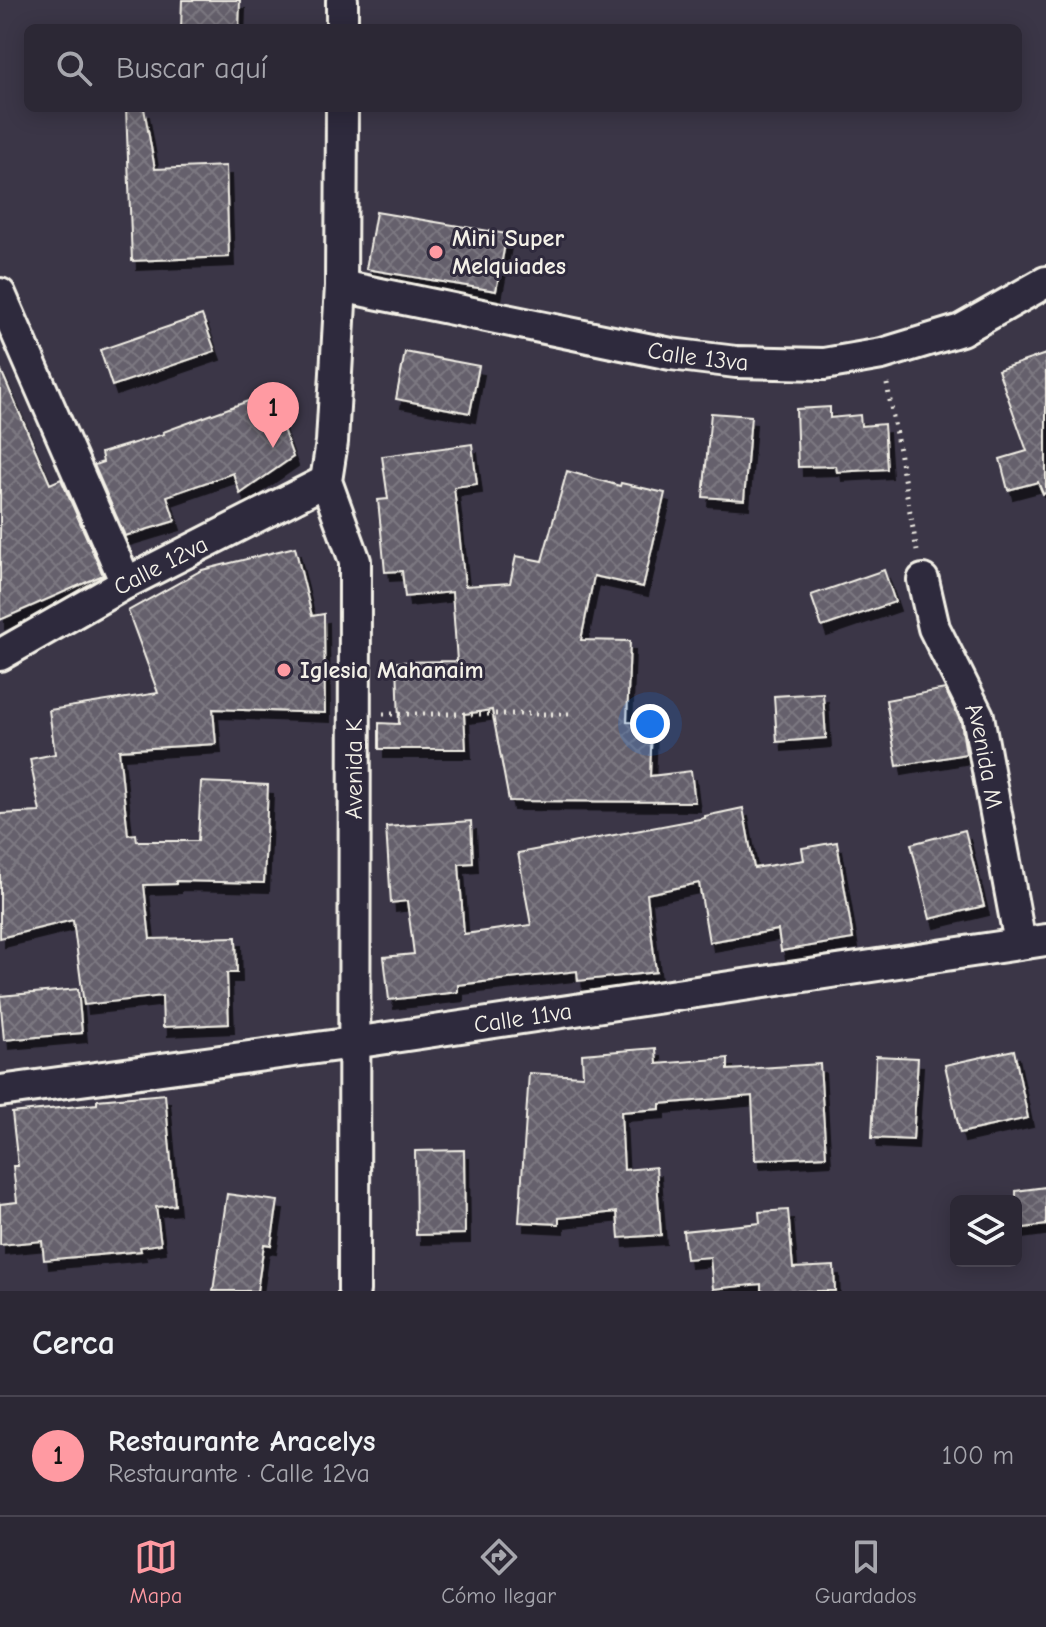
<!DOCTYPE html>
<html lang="es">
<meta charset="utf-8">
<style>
body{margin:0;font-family:"Comic Neue",sans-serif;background:#383441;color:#f1f3f6}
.controls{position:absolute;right:24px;bottom:24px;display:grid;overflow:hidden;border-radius:12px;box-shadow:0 4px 20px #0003}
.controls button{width:72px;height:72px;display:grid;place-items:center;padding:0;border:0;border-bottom:2px solid #484450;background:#2c2835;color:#f1f3f6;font:40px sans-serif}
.you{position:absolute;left:650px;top:724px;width:28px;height:28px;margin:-20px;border:6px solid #fff;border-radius:50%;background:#1a73e8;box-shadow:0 0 0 12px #1a73e833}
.badge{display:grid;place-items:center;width:52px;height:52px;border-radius:50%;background:#ff9aa2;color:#111;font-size:26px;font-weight:700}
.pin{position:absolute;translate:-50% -66px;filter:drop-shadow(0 2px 4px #0008)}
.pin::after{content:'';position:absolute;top:42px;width:28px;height:24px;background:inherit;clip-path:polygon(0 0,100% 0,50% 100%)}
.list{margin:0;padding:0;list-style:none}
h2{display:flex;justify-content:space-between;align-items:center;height:104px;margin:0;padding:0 32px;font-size:34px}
h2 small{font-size:26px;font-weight:400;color:#a6a6ad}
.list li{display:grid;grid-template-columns:52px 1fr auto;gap:24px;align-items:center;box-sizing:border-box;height:120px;padding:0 32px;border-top:2px solid #484450}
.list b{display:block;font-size:30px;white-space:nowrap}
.list p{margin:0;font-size:26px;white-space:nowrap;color:#a6a6ad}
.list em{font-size:26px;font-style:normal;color:#a6a6ad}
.icon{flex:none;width:44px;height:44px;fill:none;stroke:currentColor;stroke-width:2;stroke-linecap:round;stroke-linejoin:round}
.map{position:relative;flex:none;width:1046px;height:1291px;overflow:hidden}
.search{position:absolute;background:#2c2835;box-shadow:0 4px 20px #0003;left:24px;right:24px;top:24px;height:88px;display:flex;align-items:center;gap:20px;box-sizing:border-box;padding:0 28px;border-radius:12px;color:#a6a6ad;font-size:30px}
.sheet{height:224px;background:#2c2835}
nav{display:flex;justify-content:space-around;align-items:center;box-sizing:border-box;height:112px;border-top:2px solid #484450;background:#2c2835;font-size:22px;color:#a6a6ad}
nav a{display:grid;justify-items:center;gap:4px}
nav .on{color:#ff9aa2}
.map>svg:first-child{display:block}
.building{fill:url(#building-cross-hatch);stroke:#f4f1e8;stroke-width:2;filter:url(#shadow)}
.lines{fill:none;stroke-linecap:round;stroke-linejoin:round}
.minor-casing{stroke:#f4f1e8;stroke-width:36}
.path{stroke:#f4f1e8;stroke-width:5;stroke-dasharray:2 6;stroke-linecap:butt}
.minor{stroke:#2f2a3d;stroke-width:30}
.poi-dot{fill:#ff9aa2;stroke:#2f2a3d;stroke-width:3}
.labels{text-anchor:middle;stroke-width:6;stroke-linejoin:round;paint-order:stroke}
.poi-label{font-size:24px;font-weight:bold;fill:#f4f1e8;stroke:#2f2a3d;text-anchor:start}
.street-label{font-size:24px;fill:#f4f1e8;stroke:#2f2a3d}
</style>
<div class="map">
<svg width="1046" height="1291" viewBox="0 0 1046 1291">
<defs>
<pattern id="building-cross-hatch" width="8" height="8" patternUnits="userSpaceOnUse" patternTransform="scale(2)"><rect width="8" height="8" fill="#65616c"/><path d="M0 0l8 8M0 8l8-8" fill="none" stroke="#7c7881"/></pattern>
<filter id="shadow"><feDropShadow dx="5" dy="9" stdDeviation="0" flood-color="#0009"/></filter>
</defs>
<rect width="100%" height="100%" fill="#3b3647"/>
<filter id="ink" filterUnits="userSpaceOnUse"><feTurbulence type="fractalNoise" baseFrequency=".0125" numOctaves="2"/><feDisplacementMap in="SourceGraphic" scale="16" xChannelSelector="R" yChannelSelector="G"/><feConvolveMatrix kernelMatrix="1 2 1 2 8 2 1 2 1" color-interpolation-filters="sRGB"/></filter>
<g filter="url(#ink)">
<g class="building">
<polygon points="182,0 240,0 239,28 181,28"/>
<polygon points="126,108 144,108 155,169 226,166 229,257 132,261"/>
<polygon points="376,212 507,234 496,291 366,269"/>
<polygon points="202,315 215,351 112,386 100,350"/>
<polygon points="405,352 479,366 470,413 396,399"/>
<polygon points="1046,354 1046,493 1043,494 1038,482 1008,490 1000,459 1027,451 998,370"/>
<polygon points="0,368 50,484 61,479 103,575 0,620"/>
<polygon points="270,393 293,457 240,494 233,473 167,496 175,521 125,536 94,465 103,462 101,453 164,434 163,432"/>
<polygon points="830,407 830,418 860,415 861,426 884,424 887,469 837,472 836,466 798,467 796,409"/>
<polygon points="711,413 751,416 744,500 703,497"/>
<polygon points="472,444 477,484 454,487 465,586 510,583 516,556 542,561 567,471 620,486 621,483 665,493 643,587 594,576 581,640 630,641 627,722 652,723 650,776 691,771 695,802 509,801 492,710 464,714 466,749 379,749 379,723 399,724 397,662 457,661 452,592 405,597 402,571 385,572 378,500 388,499 382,456"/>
<polygon points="295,547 312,616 324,614 325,713 213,709 216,744 119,750 128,835 136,834 137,841 198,841 201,782 268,785 264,883 176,881 176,884 144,885 150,939 236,937 237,973 227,973 229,1024 163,1027 162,996 84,1005 73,920 0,938 0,814 40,812 30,759 55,754 49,710 158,693 128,611 202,570"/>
<polygon points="884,570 895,602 822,627 811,595"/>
<polygon points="945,689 961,722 966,754 897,766 886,700"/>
<polygon points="823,693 826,738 777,742 774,696"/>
<polygon points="743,808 754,868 804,860 802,848 837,842 853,939 781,951 778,930 709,942 699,883 647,894 656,972 578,981 577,971 458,985 458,992 389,1000 384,957 414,954 407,901 391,903 386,827 471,821 473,863 459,864 464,934 531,925 518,853 705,818 705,816"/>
<polygon points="965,830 984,906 930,919 911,844"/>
<polygon points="78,989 82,1033 4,1040 0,996"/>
<polygon points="656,1048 657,1064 728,1058 728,1070 820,1064 826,1156 755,1160 752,1096 660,1104 660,1109 621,1112 624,1170 656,1167 661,1235 619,1238 617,1212 559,1218 559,1224 519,1222 529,1073 583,1076 582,1054"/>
<polygon points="1014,1050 1028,1118 960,1133 945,1065"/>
<polygon points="876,1056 918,1058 913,1140 872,1138"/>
<polygon points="165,1094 175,1205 156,1207 161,1244 140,1247 141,1251 44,1260 42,1241 0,1245 0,1204 17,1202 13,1166 18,1166 12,1113 97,1104 97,1100"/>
<polygon points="464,1150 465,1234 416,1235 415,1151"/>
<polygon points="1046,1187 1046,1225 1016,1229 1016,1191"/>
<polygon points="227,1194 278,1201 271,1245 264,1244 257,1291 213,1291"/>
<polygon points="788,1210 793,1268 834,1266 835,1291 761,1291 761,1284 713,1289 710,1257 686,1259 683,1231 760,1223 759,1212"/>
</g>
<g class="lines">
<defs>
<g id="minor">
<polyline points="342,0 342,28"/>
<polyline points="342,108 341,286 332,442 326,481 355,561 354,1291"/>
<path id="s1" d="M 341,286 L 671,354 L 736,362 L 824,364 L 882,354 L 961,330 L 1046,282"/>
<polyline points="0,294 126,583"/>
<path id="s2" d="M 923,580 L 934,628 L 978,716 L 1020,943"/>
<path id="s3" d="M 0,655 L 126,583 L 326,481"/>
<path id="s4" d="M 0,1091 L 353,1043 L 1046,940"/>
</g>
</defs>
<use href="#minor" class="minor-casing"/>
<g class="path">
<polyline points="887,384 917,551"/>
<polyline points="383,714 570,714"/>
</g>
<use href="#minor" class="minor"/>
</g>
</g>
<g class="poi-dot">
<circle cx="436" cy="252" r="8"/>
<circle cx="284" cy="670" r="8"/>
</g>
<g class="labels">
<g class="poi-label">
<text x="452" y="246">Mini Super<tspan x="452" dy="28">Melquiades</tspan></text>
<text x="300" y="678">Iglesia Mahanaim</text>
</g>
<g class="street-label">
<text dy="8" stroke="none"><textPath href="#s1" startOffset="364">Calle 13va</textPath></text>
<text dy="8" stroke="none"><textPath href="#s3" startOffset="184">Calle 12va</textPath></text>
<text dy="8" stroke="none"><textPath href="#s2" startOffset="188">Avenida M</textPath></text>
<text transform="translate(354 769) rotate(-90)" y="8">Avenida K</text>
<text dy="8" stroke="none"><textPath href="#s4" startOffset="528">Calle 11va</textPath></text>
</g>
</g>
</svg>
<div class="controls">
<button><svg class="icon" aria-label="layers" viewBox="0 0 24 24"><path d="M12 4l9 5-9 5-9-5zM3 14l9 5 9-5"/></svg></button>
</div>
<div class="you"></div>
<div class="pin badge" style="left:273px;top:448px">1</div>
<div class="search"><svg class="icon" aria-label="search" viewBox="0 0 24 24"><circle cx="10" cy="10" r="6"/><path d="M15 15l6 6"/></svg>Buscar aquí</div>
</div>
<section class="sheet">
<h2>Cerca<small></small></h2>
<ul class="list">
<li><span class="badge">1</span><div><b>Restaurante Aracelys</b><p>Restaurante · Calle 12va</p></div><em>100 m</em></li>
</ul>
</section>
<nav>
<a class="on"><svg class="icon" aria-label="map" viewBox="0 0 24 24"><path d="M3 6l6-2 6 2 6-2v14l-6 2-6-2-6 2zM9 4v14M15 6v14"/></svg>Mapa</a>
<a><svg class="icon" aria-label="directions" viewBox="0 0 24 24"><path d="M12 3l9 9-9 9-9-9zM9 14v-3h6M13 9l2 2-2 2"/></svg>Cómo llegar</a>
<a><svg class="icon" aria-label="saved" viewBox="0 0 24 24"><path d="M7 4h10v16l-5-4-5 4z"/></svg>Guardados</a>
</nav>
